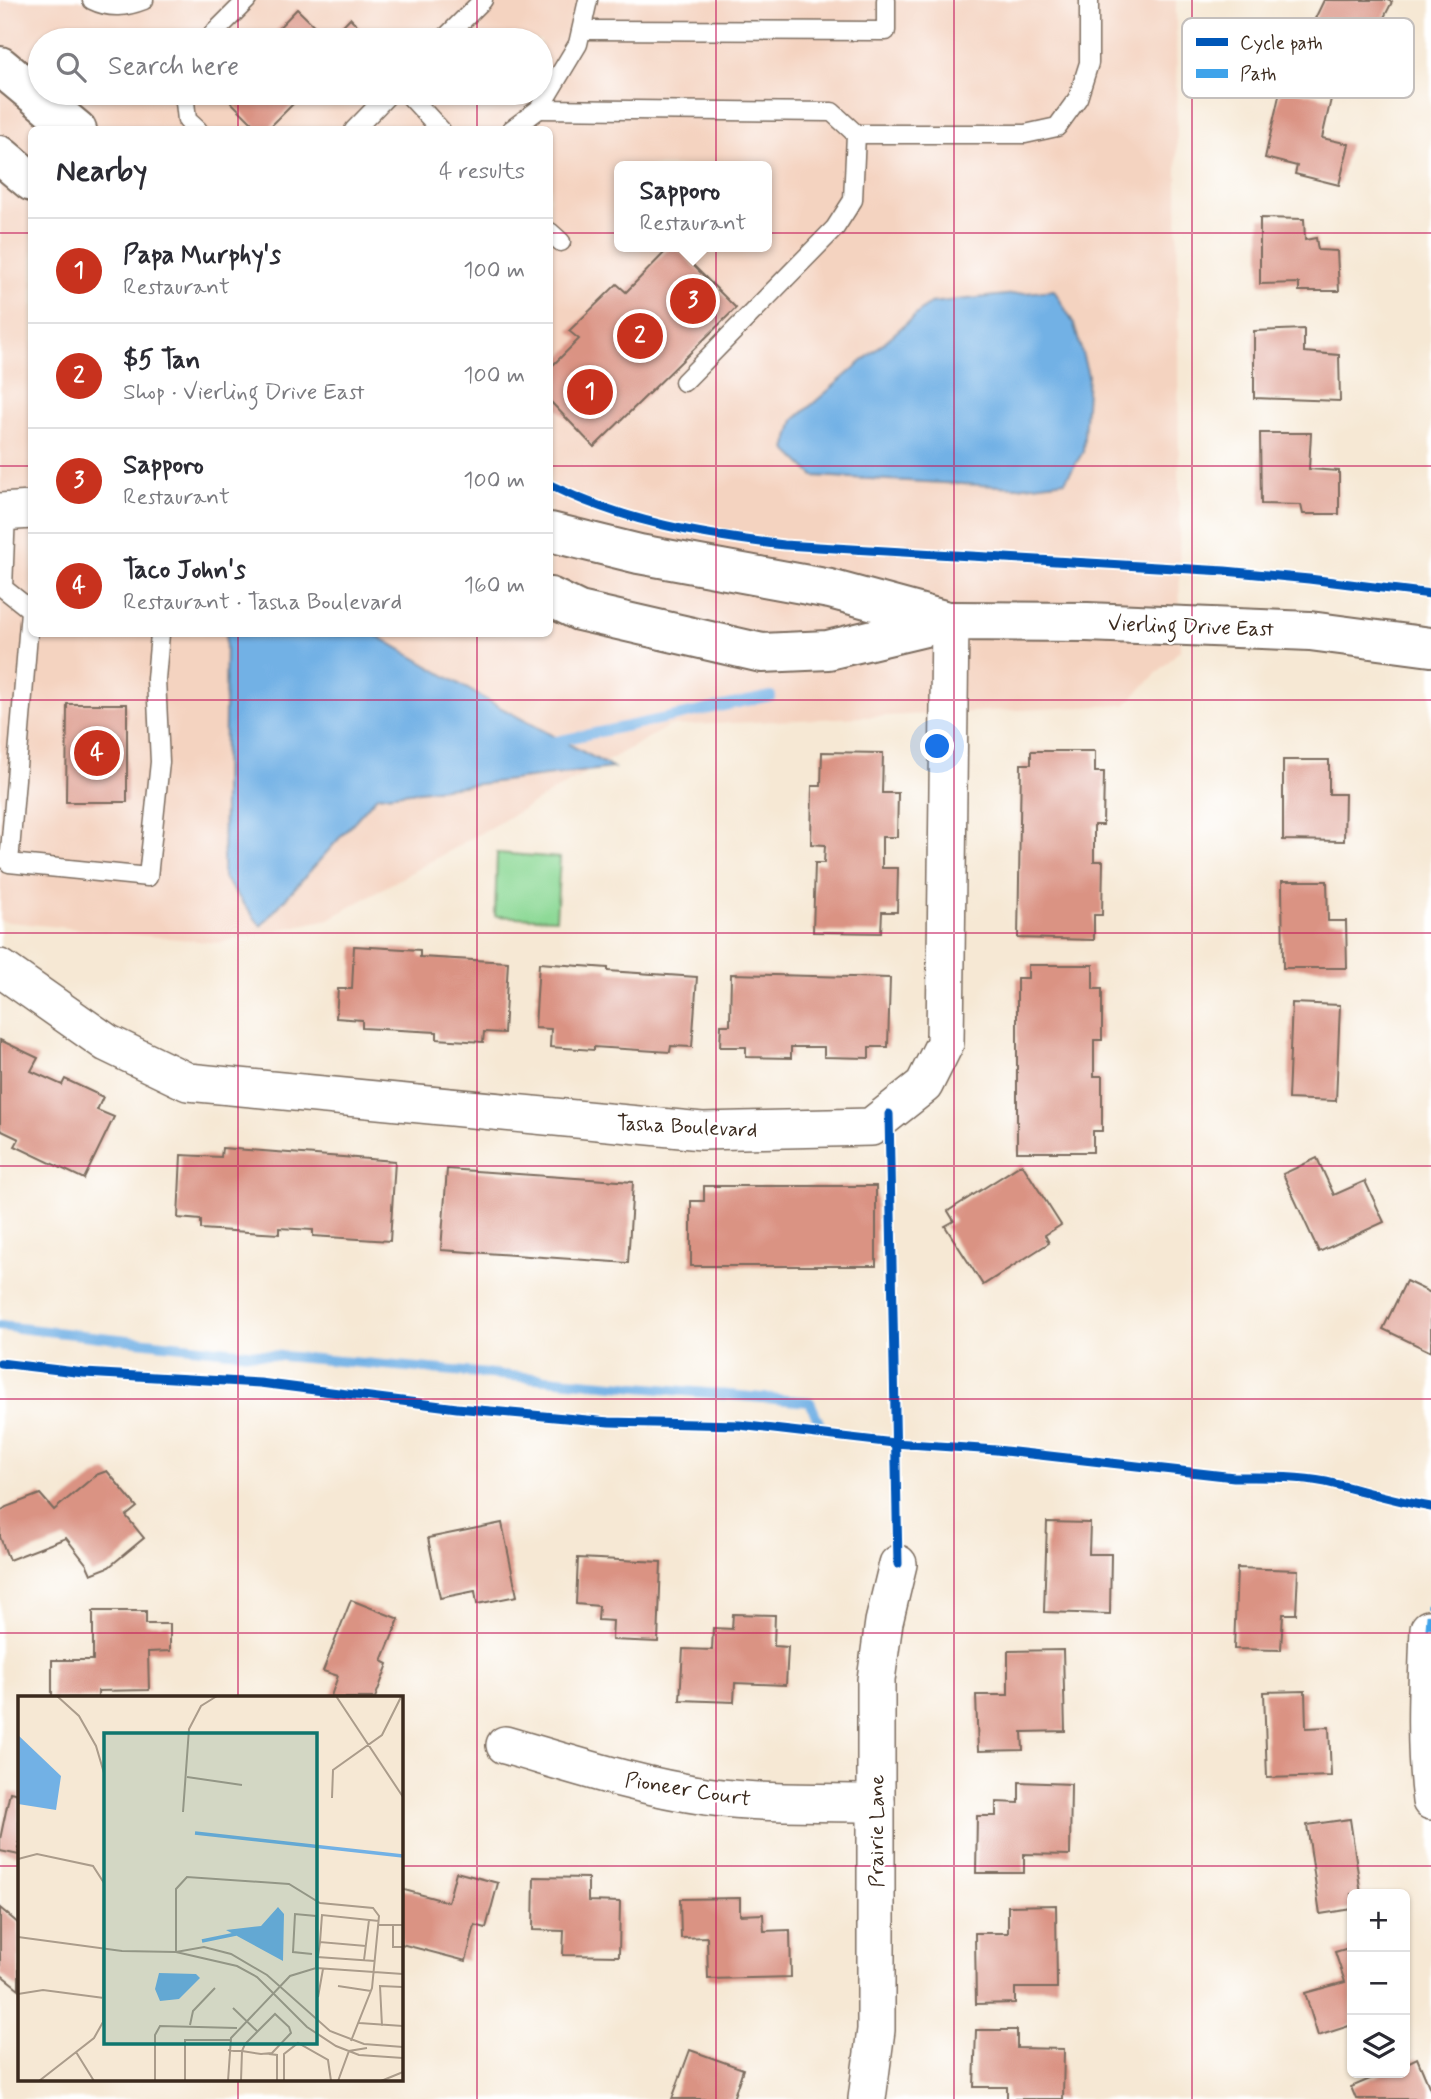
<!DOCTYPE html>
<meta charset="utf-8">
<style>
body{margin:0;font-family:Mynerve,sans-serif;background:#f7f7f7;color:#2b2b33}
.controls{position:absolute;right:21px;bottom:21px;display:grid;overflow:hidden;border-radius:10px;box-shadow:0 2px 5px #0004}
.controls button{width:63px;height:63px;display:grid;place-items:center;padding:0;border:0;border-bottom:2px solid #e1e1e2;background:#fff;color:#2b2b33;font:35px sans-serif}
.you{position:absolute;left:938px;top:747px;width:24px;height:24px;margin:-18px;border:5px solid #fff;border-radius:50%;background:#1a73e8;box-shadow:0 0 0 10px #1a73e833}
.badge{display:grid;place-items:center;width:46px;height:46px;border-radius:50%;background:#c8321e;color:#fff;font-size:23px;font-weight:700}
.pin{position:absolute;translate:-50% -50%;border:4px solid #fff;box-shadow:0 2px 7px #0006}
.popup{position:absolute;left:614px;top:161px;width:158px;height:91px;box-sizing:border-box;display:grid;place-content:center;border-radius:10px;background:#fff;filter:drop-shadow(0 2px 5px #0005);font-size:23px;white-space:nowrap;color:#7c7c81}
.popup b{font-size:26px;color:#2b2b33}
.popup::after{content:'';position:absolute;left:50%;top:100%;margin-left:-14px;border:14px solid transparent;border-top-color:#fff}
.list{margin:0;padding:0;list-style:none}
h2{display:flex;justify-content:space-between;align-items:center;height:91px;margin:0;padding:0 28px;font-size:30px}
h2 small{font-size:23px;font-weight:400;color:#7c7c81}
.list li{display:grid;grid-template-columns:46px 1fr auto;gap:21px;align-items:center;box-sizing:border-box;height:105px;padding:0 28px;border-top:2px solid #e1e1e2}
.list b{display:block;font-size:26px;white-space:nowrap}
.list p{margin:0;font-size:23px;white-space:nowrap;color:#7c7c81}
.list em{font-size:23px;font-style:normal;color:#7c7c81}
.icon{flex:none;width:38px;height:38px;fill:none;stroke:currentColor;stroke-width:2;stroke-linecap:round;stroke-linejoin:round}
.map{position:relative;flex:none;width:1431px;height:2099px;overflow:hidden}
.search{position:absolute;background:#fff;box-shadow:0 2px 5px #0004;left:28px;top:28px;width:525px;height:77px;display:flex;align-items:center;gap:18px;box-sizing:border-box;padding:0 24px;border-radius:38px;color:#7c7c81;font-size:26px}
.panel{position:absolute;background:#fff;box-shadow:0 2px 5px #0004;left:28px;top:126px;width:525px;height:511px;border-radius:10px}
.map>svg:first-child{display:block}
.built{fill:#f4d3c0;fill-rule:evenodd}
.green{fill:#8dd996;stroke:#64825a;stroke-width:2}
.water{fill:#72b1e5;stroke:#566e82;stroke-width:2}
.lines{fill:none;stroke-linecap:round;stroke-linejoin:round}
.stream{stroke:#72b1e5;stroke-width:10}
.building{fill:#da9383}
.service-casing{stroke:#7c6c5e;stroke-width:21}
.minor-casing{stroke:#7c6c5e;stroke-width:40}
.tertiary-casing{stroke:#7c6c5e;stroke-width:42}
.service{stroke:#fff;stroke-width:18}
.minor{stroke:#fff;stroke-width:37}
.tertiary{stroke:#fff;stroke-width:38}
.quiet{stroke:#3fa3ea;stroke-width:7;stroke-dasharray:14 7;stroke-linecap:butt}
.cycleway-casing{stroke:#fff;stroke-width:13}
.cycleway{stroke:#0057b8;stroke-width:9}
.grid{fill:none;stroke:#c2185b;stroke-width:2;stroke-opacity:0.55}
.labels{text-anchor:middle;stroke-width:5;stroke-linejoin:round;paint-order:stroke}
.street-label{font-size:21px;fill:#3b2a1e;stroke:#fff}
.inset-river{fill:none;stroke:#72b1e5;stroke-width:3.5}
.inset-road{fill:none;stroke:#ab9c8b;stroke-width:2}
.view{fill:#0f766e;fill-opacity:0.15;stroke:#0f766e;stroke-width:3.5}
.inset-edge{fill:none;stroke:#3b2a1e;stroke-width:3.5}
.key{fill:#fff;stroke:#c4bfbc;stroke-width:2}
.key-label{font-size:19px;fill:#3b2a1e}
</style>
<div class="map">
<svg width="1431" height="2099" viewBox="0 0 1431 2099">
<rect width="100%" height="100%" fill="#fff"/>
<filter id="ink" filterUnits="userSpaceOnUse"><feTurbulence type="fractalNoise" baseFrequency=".0143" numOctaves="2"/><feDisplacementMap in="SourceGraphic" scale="14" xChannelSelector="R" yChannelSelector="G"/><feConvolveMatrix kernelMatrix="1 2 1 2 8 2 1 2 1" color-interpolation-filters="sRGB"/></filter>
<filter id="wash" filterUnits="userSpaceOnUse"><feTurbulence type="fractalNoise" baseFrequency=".00686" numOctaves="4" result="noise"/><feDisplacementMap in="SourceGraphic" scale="28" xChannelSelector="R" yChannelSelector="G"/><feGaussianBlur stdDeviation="1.57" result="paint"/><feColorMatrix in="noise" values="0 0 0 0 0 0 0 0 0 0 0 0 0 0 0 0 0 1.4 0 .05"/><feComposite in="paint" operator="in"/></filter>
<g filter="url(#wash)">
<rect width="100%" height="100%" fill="#f6e8d4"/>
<path class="built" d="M 0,0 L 1176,0 L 1180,650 L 1125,705 L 669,726 L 329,919 L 218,943 L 0,921 ZM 40,40 L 541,40 L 541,93 L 40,93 ZM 32,130 L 550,130 L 550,634 L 32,634 ZM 620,166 L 766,166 L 766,247 L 620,247 Z"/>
<polygon class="green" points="497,853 560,858 556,919 495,916"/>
<g class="water">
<polygon points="1054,290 1074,324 1088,375 1083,452 1065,481 1017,487 814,476 786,449 794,420 930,303"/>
<polygon points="226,634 374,634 490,702 613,768 377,796 261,926 223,877"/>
</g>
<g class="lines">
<g class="stream">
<polyline points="547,743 771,696"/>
<polyline points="0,1326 247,1353 810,1402 820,1425"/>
</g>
</g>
<g id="blocks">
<g class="building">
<polygon points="1324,0 1387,0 1392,2 1377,31 1392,37 1374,70 1344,55 1347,48 1310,29"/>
<polygon points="297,9 329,40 350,18 365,33 358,40 267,40"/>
<polygon points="1281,87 1331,99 1322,138 1349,144 1339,185 1295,174 1297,166 1265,158"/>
<polygon points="222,93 304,93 267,130 259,130"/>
<polygon points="1260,218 1304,219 1305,240 1316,238 1318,250 1337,251 1339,291 1299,291 1299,283 1260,284"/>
<polygon points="670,247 675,247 736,308 594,447 550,401 550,368 579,339 569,331 617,284 626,292"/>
<polygon points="1304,329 1304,352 1339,355 1340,401 1254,398 1254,331"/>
<polygon points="1260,433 1311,433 1309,469 1339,471 1339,514 1303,514 1301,505 1261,504"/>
<polygon points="67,704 127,704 127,802 66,802"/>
<polygon points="1031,751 1095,751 1095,772 1104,772 1103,825 1094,825 1094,861 1103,861 1102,915 1094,915 1094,940 1018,938 1021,764 1031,764"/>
<polygon points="822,752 883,753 882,793 898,793 897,837 882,837 882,868 898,868 897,912 882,912 881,933 813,932 815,863 824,863 825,845 811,844 812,786 821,786"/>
<polygon points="1283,760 1329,760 1329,794 1345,794 1344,841 1283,840"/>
<polygon points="1282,881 1327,881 1328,921 1346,921 1347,968 1283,968"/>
<polygon points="354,946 420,950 420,957 508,962 504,1033 484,1032 483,1042 437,1039 437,1032 362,1028 362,1020 336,1018 338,989 352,989"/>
<polygon points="539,963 608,968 608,971 697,977 692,1047 671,1046 670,1052 594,1047 594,1050 550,1047 551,1029 535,1028"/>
<polygon points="1028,965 1093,965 1093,989 1102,989 1102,1040 1094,1040 1094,1076 1102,1076 1102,1131 1093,1131 1093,1152 1017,1152 1017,978 1028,978"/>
<polygon points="731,974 890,978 888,1047 869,1047 869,1058 824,1057 824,1047 791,1047 791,1058 746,1057 746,1047 720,1047 721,1025 730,1025"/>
<polygon points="1292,1003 1340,1005 1336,1101 1288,1099"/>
<polygon points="0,1040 38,1058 31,1071 62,1085 65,1079 103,1097 97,1110 114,1117 84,1179 15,1146 19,1139 0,1130"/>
<polygon points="222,1148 395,1161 390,1241 313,1236 313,1230 279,1228 279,1234 201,1229 201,1220 178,1218 181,1155 221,1157"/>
<polygon points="1317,1158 1334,1195 1365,1181 1384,1222 1319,1252 1283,1174"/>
<polygon points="1022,1164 1061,1225 1045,1235 1049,1243 983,1285 945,1226 954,1221 948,1211"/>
<polygon points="447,1169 633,1182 628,1263 441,1250"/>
<polygon points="704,1186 876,1186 876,1266 691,1266 691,1201 704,1201"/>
<polygon points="1406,1281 1431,1293 1431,1352 1383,1329"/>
<polygon points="107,1471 137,1507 126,1516 144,1538 109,1567 91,1574 87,1565 66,1538 9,1560 0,1537 0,1512 6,1507 40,1494 54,1510 96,1475"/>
<polygon points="1047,1522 1090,1523 1089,1554 1111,1554 1110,1614 1044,1612"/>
<polygon points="502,1523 517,1596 477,1604 475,1591 440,1598 428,1538"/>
<polygon points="578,1558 661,1562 658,1642 612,1640 613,1621 598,1620 599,1606 576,1604"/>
<polygon points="1237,1568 1298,1570 1296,1614 1283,1614 1281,1650 1234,1649"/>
<polygon points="351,1600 399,1619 382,1661 388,1664 375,1698 337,1698 331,1696 338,1676 323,1671"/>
<polygon points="93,1611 146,1611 146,1624 170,1624 170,1651 148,1652 149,1690 98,1691 98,1698 52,1698 52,1660 93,1660"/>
<polygon points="733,1614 775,1615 774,1646 788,1647 786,1685 735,1683 734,1702 680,1700 683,1649 712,1650 713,1628 732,1629"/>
<polygon points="1063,1650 1065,1731 1022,1732 1023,1750 978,1751 976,1695 1008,1695 1008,1651"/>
<polygon points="1305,1691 1306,1728 1329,1727 1331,1776 1267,1778 1264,1692"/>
<polygon points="1019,1782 1071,1784 1070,1855 1024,1854 1024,1873 976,1873 977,1816 996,1816 996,1802 1019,1803"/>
<polygon points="10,1792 19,1794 19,1855 0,1851 0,1839"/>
<polygon points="1350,1819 1361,1894 1352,1894 1352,1909 1320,1914 1307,1825"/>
<polygon points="456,1872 498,1883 486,1928 475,1925 466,1961 401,1944 401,1889 448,1902"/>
<polygon points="534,1877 588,1878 588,1901 620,1902 619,1956 563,1955 564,1931 533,1930"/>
<polygon points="740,1898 740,1915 763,1914 764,1931 790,1930 791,1977 708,1979 707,1937 681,1938 680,1899"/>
<polygon points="1056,1905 1057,1988 1015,1988 1015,2003 976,2004 975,1933 1008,1933 1008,1906"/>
<polygon points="0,1908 19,1924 19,1989 0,1974"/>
<polygon points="1352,1947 1352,2025 1318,2036 1305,1993 1345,1982 1335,1952"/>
<polygon points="976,2030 1017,2030 1017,2048 1064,2049 1063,2099 1007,2099 1007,2087 974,2087"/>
<polygon points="690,2050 743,2069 733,2099 672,2099"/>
<polygon points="1417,2058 1431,2091 1431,2099 1356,2099 1351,2087 1384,2073 1405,2073 1405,2064"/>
</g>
</g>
</g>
<g filter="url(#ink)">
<use href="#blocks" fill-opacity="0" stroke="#7c6c5e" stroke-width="2"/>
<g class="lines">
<defs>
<g id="service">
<path d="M 92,0 C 110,9 126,7 144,0"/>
<polyline points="582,30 886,31 886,0"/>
<polyline points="207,40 247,0"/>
<polyline points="443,40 483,0"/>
<polyline points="184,93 187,120 198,130"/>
<polyline points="407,93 441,130"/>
<polyline points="539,109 832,112 856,134 1025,134 1057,127 1078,98 1089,63 1089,0"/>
<polyline points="354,130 390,93"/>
<polyline points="511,130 539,109 578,44 588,0"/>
<polyline points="550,232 561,242"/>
<polyline points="684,382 835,228 853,200 856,134"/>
<polyline points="6,512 3,588 32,611"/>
<polyline points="30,611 9,863 148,877 160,762 156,679 160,634"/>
</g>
<g id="minor">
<polyline points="0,512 32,510"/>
<polyline points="0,968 107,1043 188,1082 702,1131 871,1127 924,1085 945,1043 950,621"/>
<path d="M 1429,1629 C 1427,1687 1424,1744 1431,1801"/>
<path d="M 505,1745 C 571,1764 637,1786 706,1796 C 762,1804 820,1802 876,1803"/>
<polyline points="867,2099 876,2030 876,1680 884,1622 898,1564"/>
</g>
<g id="tertiary">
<polyline points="0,66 77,130"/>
<polyline points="0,155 32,182"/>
<polyline points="550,532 639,554 830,589 944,620"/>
<polyline points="550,597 579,611 762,653 828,650 950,621 1087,622 1310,631 1431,647"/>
</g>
</defs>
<use href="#service" class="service-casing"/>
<use href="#minor" class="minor-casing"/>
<use href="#tertiary" class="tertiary-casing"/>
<use href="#service" class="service"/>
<use href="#minor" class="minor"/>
<use href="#tertiary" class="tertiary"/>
<polyline class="quiet" points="1429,1629 1431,1604"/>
<defs>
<g id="cycleway">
<path d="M 550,485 C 624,522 702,535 784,545 L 1225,571 L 1309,579 L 1431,594"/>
<polyline points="889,1114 898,1564"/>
<path d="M 0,1363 L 84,1373 L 260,1383 L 457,1408 L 609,1422 L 739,1425 L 894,1443 L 996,1450 L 1234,1477 C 1264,1477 1296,1476 1326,1482 C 1361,1490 1395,1501 1431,1507"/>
</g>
</defs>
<use href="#cycleway" class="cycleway-casing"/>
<use href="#cycleway" class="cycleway"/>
</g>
</g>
<path class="grid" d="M 238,0 L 238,40M 477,0 L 477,40M 716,0 L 716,2099M 954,0 L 954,2099M 1192,0 L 1192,2099M 238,93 L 238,130M 477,93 L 477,130M 0,233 L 32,233M 550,233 L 1431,233M 0,466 L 32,466M 550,466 L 1431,466M 238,634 L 238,1698M 477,634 L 477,2099M 0,700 L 1431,700M 0,933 L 1431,933M 0,1166 L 1431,1166M 0,1399 L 1431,1399M 0,1633 L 1431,1633M 0,1866 L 19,1866M 401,1866 L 1431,1866M 238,2080 L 238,2099"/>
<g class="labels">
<g class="street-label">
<text transform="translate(1191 626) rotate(2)" y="7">Vierling Drive East</text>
<text transform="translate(687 1126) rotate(3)" y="7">Tasha Boulevard</text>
<text transform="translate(688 1789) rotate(9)" y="7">Pioneer Court</text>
<text transform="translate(876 1831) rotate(-90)" y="7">Prairie Lane</text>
</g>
</g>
<g transform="translate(18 1696)">
<rect width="385" height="385" fill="#f6e8d4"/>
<path d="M 0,39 L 43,80 L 38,114 L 0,108 ZM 260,211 L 266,218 L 265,265 L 208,234 L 243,230 ZM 141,277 L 178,278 L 182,282 L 161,303 L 142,305 L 137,293 Z" fill="#72b1e5"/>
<path class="inset-river" d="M 177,137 L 385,160M 184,245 L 218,238"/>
<path class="inset-road" d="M 39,0 L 61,20 L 78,50 L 86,77 L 86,106M 318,0 L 385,101M 169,81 L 224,89M 314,102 L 315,74 L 364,39 L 383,1M 165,116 L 171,33 L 183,10 L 199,0M 0,163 L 19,158 L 75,170 L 86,187 L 85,326 L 76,342 L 21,385M 361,229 L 385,229M 375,229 L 375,251 L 385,251M 0,241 L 104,255 L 158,256 L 186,251 L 213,258 L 249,279 L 312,335 L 346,348 L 385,351M 302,246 L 304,219 L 361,225M 158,256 L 158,193 L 169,181 L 271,188 L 302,207 L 355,212 L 361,220 L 354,292 L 333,345M 158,256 L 219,270 L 239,281 L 289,331 L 318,350 L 341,359 L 385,362M 294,258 L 275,256 L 277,218 L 298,220 L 298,272M 300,260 L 302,246 L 348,250M 299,261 L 357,265M 346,264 L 351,224M 320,290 L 353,295M 0,298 L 25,294 L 86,302M 300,301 L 305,273M 215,312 L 240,336M 341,327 L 385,330M 172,329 L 175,315 L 197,292M 364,330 L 362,290 L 385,291M 210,354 L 216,355 L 224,355 L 243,358 L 254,357 L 273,337 L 271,331 L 257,318 L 227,348 L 224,355 L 223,385M 58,356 L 76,385M 251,358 L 259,359 L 259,385M 137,385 L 137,339 L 142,330 L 219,332M 167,385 L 167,344 L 212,344M 210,385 L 213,342 L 272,280 L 298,272 L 385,278M 266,385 L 266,358 L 280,347 L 310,364 L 313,385M 320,385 L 331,355 L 349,352M 363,385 L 385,376"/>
<path class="view" d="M 86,37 L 299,37 L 299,348 L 86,348 Z"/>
<rect width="385" height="385" class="inset-edge"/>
</g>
<rect x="1182" y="18" width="232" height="80" rx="10" class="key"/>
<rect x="1196" y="38" width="32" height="8" fill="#0057b8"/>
<rect x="1196" y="69" width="32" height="9" fill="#3fa3ea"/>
<g class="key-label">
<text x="1240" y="49">Cycle path</text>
<text x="1240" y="80">Path</text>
</g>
</svg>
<div class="controls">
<button>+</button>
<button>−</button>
<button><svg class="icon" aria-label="layers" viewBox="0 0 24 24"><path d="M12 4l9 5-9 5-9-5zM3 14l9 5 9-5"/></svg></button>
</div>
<div class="you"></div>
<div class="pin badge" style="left:590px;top:392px">1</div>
<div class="pin badge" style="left:640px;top:336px">2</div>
<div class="pin badge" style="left:693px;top:301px">3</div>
<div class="popup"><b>Sapporo</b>Restaurant</div>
<div class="pin badge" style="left:97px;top:753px">4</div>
<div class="search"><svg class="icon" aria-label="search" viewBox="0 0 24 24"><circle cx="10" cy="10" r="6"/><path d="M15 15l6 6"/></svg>Search here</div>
<section class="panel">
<h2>Nearby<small>4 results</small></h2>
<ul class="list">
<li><span class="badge">1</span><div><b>Papa Murphy's</b><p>Restaurant</p></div><em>100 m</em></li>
<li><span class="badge">2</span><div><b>$5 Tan</b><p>Shop · Vierling Drive East</p></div><em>100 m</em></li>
<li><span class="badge">3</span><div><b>Sapporo</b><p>Restaurant</p></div><em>100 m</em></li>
<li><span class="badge">4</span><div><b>Taco John's</b><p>Restaurant · Tasha Boulevard</p></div><em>160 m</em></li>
</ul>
</section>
</div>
